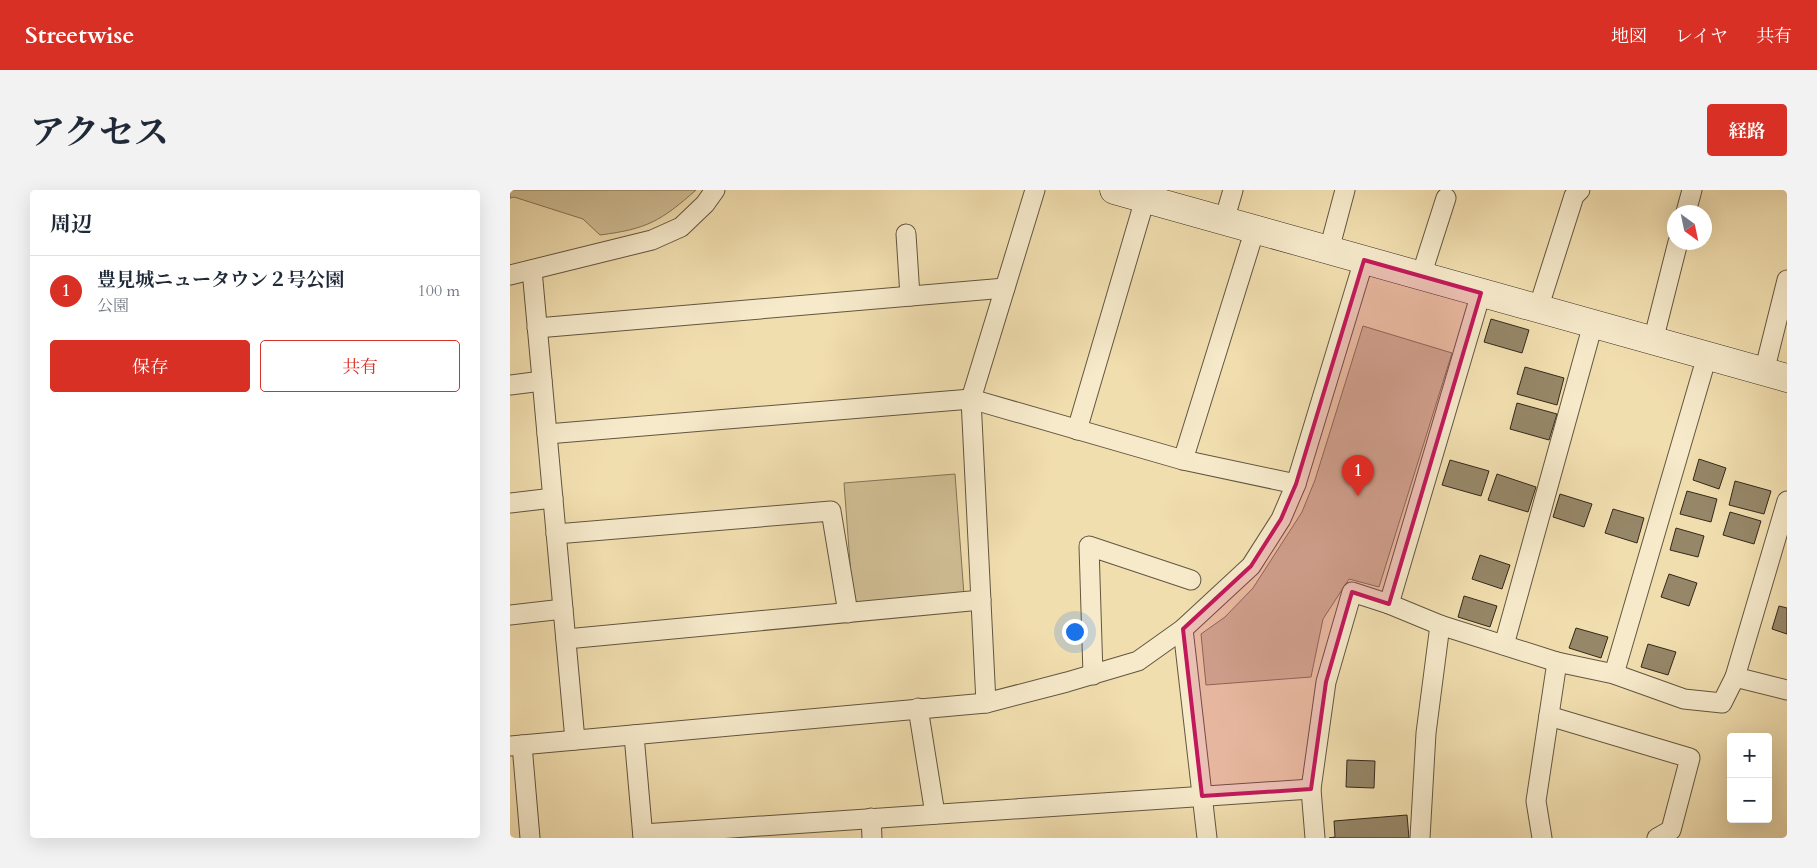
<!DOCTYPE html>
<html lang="ja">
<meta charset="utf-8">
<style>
body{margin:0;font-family:Cardo,"Noto Serif JP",serif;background:#f2f2f3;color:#1f2937}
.controls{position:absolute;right:15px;bottom:15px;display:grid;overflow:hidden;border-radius:5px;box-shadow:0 5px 20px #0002}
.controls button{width:45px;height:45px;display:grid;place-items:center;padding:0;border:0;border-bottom:1px solid #e0e1e3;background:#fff;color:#1f2937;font:25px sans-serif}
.compass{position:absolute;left:1157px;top:15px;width:45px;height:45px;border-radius:50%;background:#fff;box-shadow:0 5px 20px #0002;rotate:147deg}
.you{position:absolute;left:564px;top:441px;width:18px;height:18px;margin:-12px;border:4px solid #fff;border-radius:50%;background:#1a73e8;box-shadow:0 0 0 8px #1a73e833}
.badge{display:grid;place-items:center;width:32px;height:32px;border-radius:50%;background:#d93025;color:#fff;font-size:16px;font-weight:700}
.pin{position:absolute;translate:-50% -41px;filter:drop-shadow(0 1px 2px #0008)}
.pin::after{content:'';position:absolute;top:26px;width:18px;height:15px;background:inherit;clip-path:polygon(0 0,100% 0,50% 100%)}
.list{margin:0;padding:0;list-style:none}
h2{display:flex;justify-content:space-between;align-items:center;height:65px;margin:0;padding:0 20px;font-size:21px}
h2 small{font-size:16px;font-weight:400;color:#747a83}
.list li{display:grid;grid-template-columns:32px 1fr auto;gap:15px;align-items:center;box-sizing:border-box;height:70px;padding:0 20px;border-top:1px solid #e0e1e3}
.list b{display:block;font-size:19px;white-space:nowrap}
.list p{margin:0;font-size:16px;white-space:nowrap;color:#747a83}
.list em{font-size:16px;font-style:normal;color:#747a83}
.actions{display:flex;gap:10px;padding:15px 20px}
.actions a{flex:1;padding:11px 0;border:1px solid #d93025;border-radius:5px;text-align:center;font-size:18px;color:#d93025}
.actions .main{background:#d93025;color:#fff}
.map{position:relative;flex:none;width:1277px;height:648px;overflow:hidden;border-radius:5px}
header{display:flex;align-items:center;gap:30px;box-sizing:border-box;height:70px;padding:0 25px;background:#d93025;color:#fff}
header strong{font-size:24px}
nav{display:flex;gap:28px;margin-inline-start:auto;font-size:18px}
.intro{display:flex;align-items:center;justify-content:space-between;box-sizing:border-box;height:120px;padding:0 30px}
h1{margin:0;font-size:35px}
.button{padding:12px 22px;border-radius:5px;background:#d93025;color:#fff;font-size:18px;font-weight:700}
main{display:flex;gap:30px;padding:0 30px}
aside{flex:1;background:#fff;border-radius:5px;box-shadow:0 5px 20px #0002}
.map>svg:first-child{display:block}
.green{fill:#d1bf96;stroke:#827458}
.building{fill:#968768;stroke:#34281b}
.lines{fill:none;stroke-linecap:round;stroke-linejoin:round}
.street-casing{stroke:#635640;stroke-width:21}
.secondary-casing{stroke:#34281b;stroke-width:29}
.street{stroke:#f6eacb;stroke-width:19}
.secondary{stroke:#f6eacb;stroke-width:28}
.marked{fill:#c2185b;fill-opacity:0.2;stroke:#c2185b;stroke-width:4;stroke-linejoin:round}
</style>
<header>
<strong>Streetwise</strong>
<nav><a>地図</a><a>レイヤ</a><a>共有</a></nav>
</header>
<div class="intro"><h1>アクセス</h1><a class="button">経路</a></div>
<main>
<aside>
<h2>周辺<small></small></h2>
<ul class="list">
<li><span class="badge">1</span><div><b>豊見城ニュータウン２号公園</b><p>公園</p></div><em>100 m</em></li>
</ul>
<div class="actions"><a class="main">保存</a><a>共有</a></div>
</aside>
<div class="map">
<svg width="1277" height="648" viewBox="0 0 1277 648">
<rect width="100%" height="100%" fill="#f1deaf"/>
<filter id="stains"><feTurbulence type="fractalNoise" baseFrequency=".004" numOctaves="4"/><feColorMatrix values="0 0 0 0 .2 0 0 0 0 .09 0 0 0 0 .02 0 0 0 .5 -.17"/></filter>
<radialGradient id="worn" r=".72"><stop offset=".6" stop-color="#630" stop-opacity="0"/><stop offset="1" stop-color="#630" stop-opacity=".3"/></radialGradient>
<g class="green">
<path d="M 0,0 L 186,0 C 151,31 137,39 90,45 L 73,29 L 4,7 L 0,8 Z"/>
<polygon points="853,136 942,163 869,397 839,389 813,429 801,487 696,495 691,444 715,427 743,398 792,322 805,290"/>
<polygon points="445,284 454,405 343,413 334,293"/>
</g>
<g class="building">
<polygon points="981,129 1019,140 1012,163 974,152"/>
<polygon points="1015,177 1054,188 1047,215 1007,204"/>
<polygon points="1007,213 1047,224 1039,250 1000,239"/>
<polygon points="1189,269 1216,278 1209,299 1183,290"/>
<polygon points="940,270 979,281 971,306 932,295"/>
<polygon points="987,284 1026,297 1018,322 978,310"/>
<polygon points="1225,291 1261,301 1254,324 1219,315"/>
<polygon points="1177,301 1207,309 1201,332 1170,324"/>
<polygon points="1050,304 1082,314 1074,337 1043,327"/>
<polygon points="1103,319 1134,328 1127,353 1095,343"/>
<polygon points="1220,322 1251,331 1244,354 1213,345"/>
<polygon points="1166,338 1194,346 1188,367 1160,360"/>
<polygon points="970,365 1000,375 992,399 962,389"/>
<polygon points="1159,384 1187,393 1179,416 1151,407"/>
<polygon points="954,406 987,416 980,437 948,427"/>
<polygon points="1269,416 1277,418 1277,444 1262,439"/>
<polygon points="1066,438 1098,447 1091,468 1059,458"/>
<polygon points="1138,454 1166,462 1158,485 1131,477"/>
<polygon points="837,570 865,571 864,598 836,597"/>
<polygon points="897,625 899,648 819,648 825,647 824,631"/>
</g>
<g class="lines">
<defs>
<g id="street">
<polyline points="1176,22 1182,0"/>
<polyline points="714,31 723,0"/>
<polyline points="396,44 400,106"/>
<polyline points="819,60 835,0"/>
<polyline points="22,80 65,550"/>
<polyline points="0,85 142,50 171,37 195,14 205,0"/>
<polyline points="911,86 936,8"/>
<polyline points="971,103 879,414 930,435 1047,472 1104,484 1174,509 1212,513 1225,487 1277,500"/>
<polyline points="1028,119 1064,6 1070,0"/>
<polyline points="27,138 495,98"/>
<polyline points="1143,151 1168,52"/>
<polyline points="1254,182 1277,90"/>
<polyline points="0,195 32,191"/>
<polyline points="567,240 635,9"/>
<polyline points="37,244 461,209 673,270 786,294"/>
<polyline points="673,270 745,39"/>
<polyline points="0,313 43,308"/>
<polyline points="46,344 321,321 338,423"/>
<polyline points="0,425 53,419"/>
<polyline points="673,439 697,648"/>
<polyline points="56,449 471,410"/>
<polyline points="994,455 1083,134"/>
<polyline points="1104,484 1197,166"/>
<polyline points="583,485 579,356 681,390"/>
<polyline points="1225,487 1277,311"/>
<polyline points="476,513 461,209 525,0"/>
<polyline points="408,518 425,624"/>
<polyline points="1039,526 1180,568 1161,640 1147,648"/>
<polyline points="124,545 133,648"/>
<polyline points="12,555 20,648"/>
<polyline points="0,556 476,513 557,492 628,471 673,439 741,376 771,329 786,294 854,70"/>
<polyline points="361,628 362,648"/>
<polyline points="133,644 801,599"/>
<polyline points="805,648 801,599 816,492 842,402 879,414"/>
<polyline points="910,648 916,543 930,435"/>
<polyline points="1032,648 1026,611 1047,472"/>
</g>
<polyline id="secondary" points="604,0 1277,188"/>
</defs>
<use href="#street" class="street-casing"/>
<use href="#secondary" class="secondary-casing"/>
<use href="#street" class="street"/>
<use href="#secondary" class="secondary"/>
</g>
<path class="marked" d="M 854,70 L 971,103 L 879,414 L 842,402 L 816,492 L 801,599 L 692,606 L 673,439 L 741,376 L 771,329 L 786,294 Z"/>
<rect width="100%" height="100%" filter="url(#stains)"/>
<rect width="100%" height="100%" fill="url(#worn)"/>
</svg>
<div class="controls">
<button>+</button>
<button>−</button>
</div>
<svg class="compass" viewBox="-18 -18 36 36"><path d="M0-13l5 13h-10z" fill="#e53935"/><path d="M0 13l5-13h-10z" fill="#747a83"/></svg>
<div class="you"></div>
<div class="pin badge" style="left:848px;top:306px">1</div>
</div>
</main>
